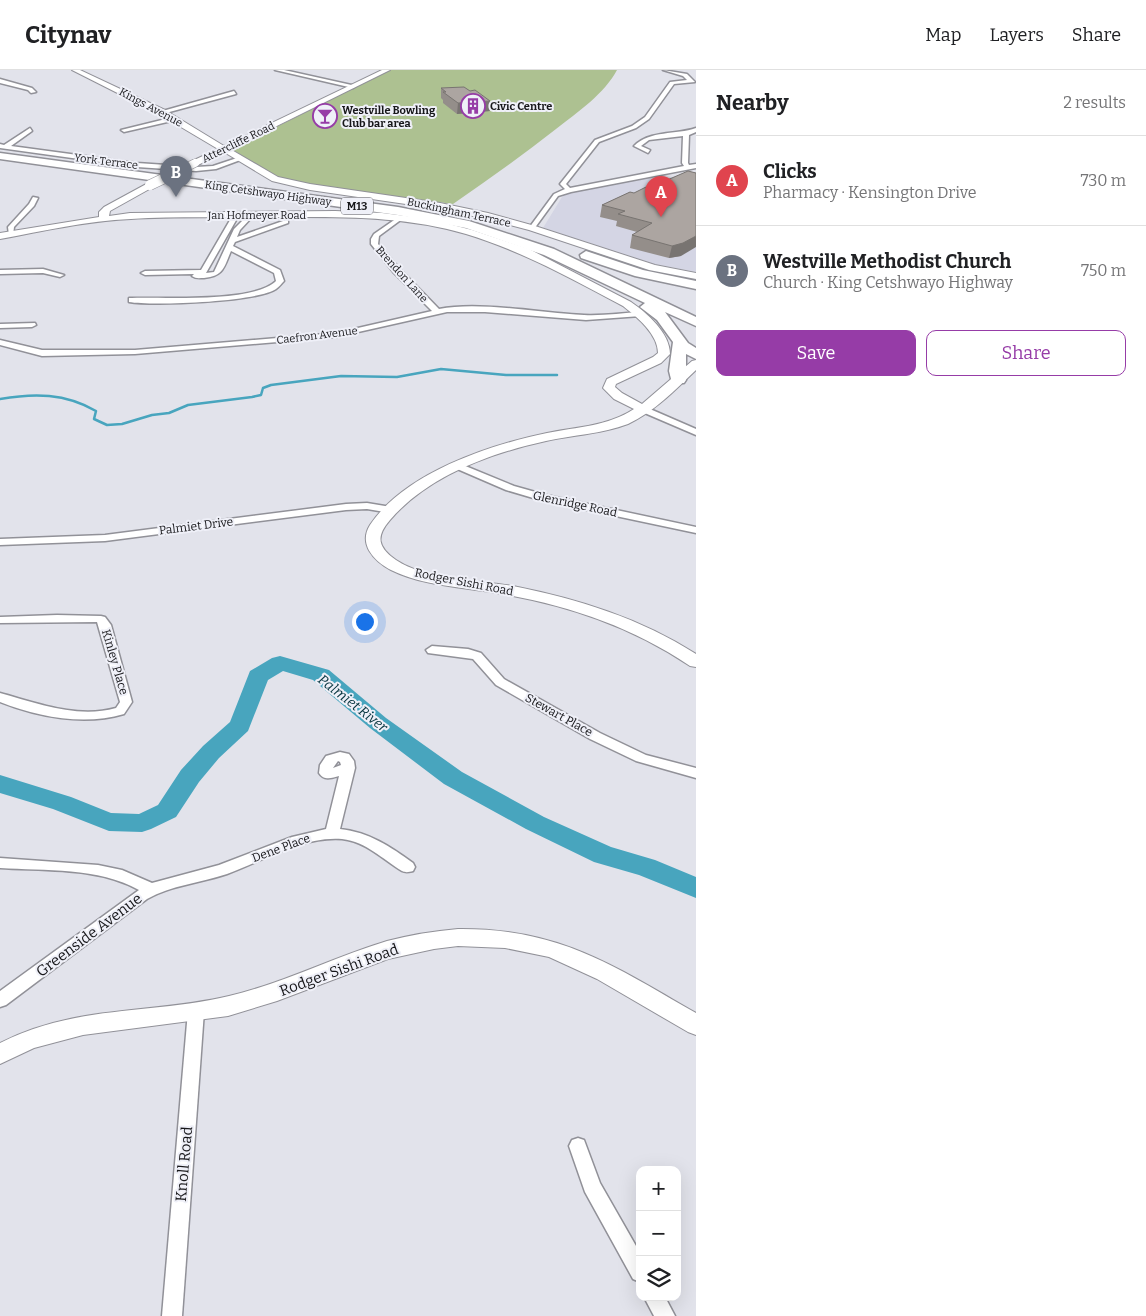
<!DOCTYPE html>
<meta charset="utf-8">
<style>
body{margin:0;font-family:Bitter,serif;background:#f6f6f6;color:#202124}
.controls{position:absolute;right:15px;bottom:15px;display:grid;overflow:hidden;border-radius:10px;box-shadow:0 5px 20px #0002}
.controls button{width:45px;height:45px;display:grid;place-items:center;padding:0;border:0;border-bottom:1px solid #e0e0e0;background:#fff;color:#202124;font:25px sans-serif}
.you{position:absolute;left:364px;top:551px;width:18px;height:18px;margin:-12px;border:4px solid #fff;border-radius:50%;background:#1a73e8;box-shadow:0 0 0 8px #1a73e833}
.badge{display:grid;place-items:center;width:32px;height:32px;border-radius:50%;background:#963ca7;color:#fff;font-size:16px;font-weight:700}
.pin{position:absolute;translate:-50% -41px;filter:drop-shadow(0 1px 2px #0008)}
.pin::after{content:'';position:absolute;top:26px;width:18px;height:15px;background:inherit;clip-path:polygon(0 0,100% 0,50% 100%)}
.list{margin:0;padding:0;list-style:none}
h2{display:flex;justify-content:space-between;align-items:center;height:65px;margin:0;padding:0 20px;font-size:21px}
h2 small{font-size:16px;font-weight:400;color:#757577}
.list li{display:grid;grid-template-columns:32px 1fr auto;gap:15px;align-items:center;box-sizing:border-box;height:90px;padding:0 20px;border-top:1px solid #e0e0e0}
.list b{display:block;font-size:19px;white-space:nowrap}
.list p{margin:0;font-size:16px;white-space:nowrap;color:#757577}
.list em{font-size:16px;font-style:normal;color:#757577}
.actions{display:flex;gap:10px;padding:15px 20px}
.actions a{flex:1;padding:11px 0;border:1px solid #963ca7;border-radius:10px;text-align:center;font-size:18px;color:#963ca7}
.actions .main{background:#963ca7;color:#fff}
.icon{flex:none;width:28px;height:28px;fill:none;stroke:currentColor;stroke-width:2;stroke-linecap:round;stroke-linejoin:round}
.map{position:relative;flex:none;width:696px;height:1246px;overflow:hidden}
header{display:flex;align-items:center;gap:30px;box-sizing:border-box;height:70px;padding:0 25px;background:#fff;border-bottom:1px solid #e0e0e0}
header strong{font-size:24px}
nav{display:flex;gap:28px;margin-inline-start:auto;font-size:18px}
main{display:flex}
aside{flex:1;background:#fff}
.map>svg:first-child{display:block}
.built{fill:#d4d5e4}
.green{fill:#adc191}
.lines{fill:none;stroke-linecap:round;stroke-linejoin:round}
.stream{stroke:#48a5be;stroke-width:2.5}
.river{fill:#48a5be;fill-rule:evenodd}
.street-casing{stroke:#919198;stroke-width:3}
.secondary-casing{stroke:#919198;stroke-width:2}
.highway-casing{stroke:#919198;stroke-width:3}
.street{fill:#fff;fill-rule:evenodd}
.secondary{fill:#fff;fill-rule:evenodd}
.highway{fill:#fff;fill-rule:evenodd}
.secondary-bridge-far1-casing{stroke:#919198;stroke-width:9;stroke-linecap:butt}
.secondary-bridge-casing{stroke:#919198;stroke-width:11;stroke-linecap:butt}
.secondary-bridge-far1{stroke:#fff;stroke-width:8}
.secondary-bridge{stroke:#fff;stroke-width:10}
.wall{fill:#948e8a}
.shaded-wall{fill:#787471}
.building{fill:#aca5a1;stroke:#787471}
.labels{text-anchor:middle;stroke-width:4;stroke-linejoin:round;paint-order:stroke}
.far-poi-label{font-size:11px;font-weight:bold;fill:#17171a;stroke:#eff0f8;text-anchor:start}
.far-street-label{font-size:11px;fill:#17171a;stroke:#eff0f8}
.shield{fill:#eff0f8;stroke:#58585d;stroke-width:1}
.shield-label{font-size:11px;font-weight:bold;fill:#17171a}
.street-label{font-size:12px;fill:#17171a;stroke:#eff0f8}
.water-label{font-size:14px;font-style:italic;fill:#07353f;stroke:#eff0f8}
.near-street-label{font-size:15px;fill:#17171a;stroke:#eff0f8}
</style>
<header>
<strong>Citynav</strong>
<nav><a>Map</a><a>Layers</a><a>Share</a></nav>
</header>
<main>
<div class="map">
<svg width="696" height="1246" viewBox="0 0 696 1246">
<rect width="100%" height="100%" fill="#e2e3eb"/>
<polygon class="built" points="685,105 696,106 696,202 654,194 543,158 562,127 567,123 647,107 659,110 659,109"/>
<path class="green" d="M 390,0 L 617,0 C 605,23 577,43 556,59 C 523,85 488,110 453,134 L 310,115 L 277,108 L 233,80 L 232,79 Z"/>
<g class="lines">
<path class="stream" d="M 0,329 C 34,323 65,323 96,341 L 94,349 L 107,355 L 122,354 L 152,345 L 169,343 L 188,335 L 252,327 L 261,325 L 263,318 L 271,315 L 341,306 L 397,307 L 441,299 L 506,305 L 557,305"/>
<polygon class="river" points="280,586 329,600 386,648 462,702 544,747 611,777 655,790 696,807 696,828 639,805 594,792 526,759 444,714 370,658 313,610 283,601 268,610 248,661 219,688 199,712 176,747 151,759 142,762 109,761 53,739 0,723 0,705 71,727 111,743 139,744 158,735 181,700 203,676 230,652 250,601 272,588"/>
<defs>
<g id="street">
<polygon points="275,0 284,0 356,16 353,18"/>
<path d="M 663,0 L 687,4 L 695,12 L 674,14 L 649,49 L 636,58 L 599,72 L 566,114 L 570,118 L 684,96 L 682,93 L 683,66 L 649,70 L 641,76 L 650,80 L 648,83 L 634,76 C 650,60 676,65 696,58 L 696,62 L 689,65 L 688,93 L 689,95 L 696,94 L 696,98 L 571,122 L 558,126 L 534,159 L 530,159 L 529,158 L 554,124 L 565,119 L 560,114 L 595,70 L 632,56 L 645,47 L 670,12 L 687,10 L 683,6 Z"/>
<polygon points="0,9 32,18 36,22 31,23 28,20 0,13"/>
<polygon points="234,21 236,24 162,44 159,42"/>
<polygon points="174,47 176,50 124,62 121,60"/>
<polygon points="30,58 32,61 11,76 137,93 196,97 213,96 240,87 243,89 216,99 196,101 137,97 0,78 0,74 4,75"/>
<polygon points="33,127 38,128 34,136 14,157 13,165 9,165 8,157 29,134"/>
<path d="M 236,143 L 239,145 L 206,203 L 214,202 L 234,159 L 249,144 L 254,145 L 240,160 L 237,167 L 286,150 L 288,151 L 288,153 L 235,172 L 233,176 L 280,200 L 284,211 C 281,214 279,217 276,219 C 257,232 153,236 129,232 L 129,228 L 132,228 C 166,227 253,233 276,211 L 274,203 L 231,181 C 224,197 224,206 204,208 C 199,208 196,209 192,206 L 194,204 L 145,205 L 141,203 L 145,201 L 201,200 L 233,145 Z"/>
<path d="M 400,146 L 403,148 L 402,149 L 379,166 L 378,174 L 400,199 L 439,239 C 479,231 542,243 584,245 C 602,246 622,243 641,242 L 645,244 L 641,246 L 586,250 L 485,242 L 447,242 L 336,267 L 135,284 L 42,286 L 0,275 L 0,270 L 42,280 L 135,280 L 336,263 L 432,241 L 394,203 L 371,174 L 371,169 L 374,164 Z"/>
<polygon points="43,199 64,205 60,207 43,203 0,204 0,200"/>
<polygon points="35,253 36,255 32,257 0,258 0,254"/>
<polygon points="643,336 696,359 696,365 640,341 640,337"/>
<polygon points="458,393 514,416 546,425 696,457 696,463 540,430 506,420 455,398 453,396"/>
<polygon points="367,433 391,437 396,440 391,443 367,439 346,440 105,471 0,475 0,469 105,465 346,434"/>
<path d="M 57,545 L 101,546 L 105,547 L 111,555 L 132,632 L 124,644 C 84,656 38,647 0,632 L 0,623 C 37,633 77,649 116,638 L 120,632 L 97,552 L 0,553 L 0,547 Z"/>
<polygon points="432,576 468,579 481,583 504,609 600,663 646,685 696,698 696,708 636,691 590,669 496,615 473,589 428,583 426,580"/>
<path d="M 340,682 L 349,684 L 354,691 L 355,698 L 340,759 C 369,762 391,777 413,793 L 415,797 L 413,801 C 409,802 406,803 402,801 C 382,789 367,772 342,769 C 302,766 263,791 227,804 C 200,813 172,815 147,829 L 6,935 L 0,937 L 0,921 L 139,820 C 98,797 45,801 0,798 L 0,788 L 98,795 L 122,800 L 152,813 L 219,795 L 292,767 L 326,759 L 339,706 C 332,708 324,711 319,703 L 320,695 L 326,686 ZM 338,691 L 340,692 L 341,695 L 333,698 Z"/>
<polygon points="196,934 202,936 204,941 182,1246 162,1246 188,941 190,936"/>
<polygon points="578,1068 584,1070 600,1113 640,1183 640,1212 633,1209 585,1122 569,1076 572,1070"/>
<polygon points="644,1227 665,1227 675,1246 654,1246"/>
</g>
<g id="secondary">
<polygon points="72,0 80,0 165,40 224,76 382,0 390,0 230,79 278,107 310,114 440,133 488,143 535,156 655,195 696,203 696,209 649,200 529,160 487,149 440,139 310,120 272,111 224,82 198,95 192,95 192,91 218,79 159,44"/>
<path d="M 150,112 L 154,115 L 153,117 L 110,141 L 109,146 L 130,143 L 335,141 L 382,143 L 429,149 L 472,160 L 529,179 L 631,232 C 647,243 670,263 670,284 L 661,293 L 616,314 L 615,317 L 622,323 L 642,334 L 692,291 L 696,290 L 696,300 C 675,320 654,342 628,354 C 602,364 573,365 546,371 C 491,383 428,406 390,450 C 376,466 377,477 396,490 C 426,510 477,510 513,516 C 578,529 640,548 696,584 L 696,597 L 690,596 C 631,556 567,535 497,523 C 463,517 423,516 391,500 C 374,491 358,474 370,455 C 405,403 489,375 547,363 C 577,357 608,356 634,339 L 614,329 L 603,318 L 607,309 L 653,287 L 658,283 C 658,264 637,247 623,236 C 572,209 522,181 466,164 C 402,145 336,147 271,147 C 224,148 177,146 131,149 C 87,151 43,161 0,169 L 0,163 L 99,147 L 99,142 L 104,137 Z"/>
<path d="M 458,859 C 559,858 612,895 696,943 L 696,965 L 688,962 L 597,909 L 549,887 L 505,878 L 458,876 L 434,879 L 388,889 L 277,931 L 228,946 L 83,965 L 34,978 L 0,994 L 0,973 C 78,934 149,945 229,926 C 284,913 334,887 387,871 C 410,865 434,861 458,859 Z"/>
</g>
<g id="highway">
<polygon points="0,83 398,137 469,151 554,179 696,247 696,256 665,242 688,273 696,278 696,289 686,284 686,310 684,313 672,313 669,301 673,272 657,250 640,237 645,233 544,185 466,158 398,145 0,89"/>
<polygon points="586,181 643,200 696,211 696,219 635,206 581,188 580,185"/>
</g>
</defs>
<use href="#street" class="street-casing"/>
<use href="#secondary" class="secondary-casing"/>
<use href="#highway" class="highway-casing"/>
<use href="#street" class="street"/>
<use href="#secondary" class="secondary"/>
<use href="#highway" class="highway"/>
<defs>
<polyline id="secondary-bridge-far1" points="167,107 195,93"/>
<polyline id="secondary-bridge" points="150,115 169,106"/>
</defs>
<use href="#secondary-bridge-far1" class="secondary-bridge-far1-casing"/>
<use href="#secondary-bridge" class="secondary-bridge-casing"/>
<use href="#secondary-bridge-far1" class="secondary-bridge-far1"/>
<use href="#secondary-bridge" class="secondary-bridge"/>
</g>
<g class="wall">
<polygon points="441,18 490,31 490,41 457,44 443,33 443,30 441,28"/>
<polygon points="630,122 681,186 669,188 630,178 632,165 637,162 616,156 617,151 600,147 602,135"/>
</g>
<g class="shaded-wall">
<polygon points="490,31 490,41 457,44 458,33"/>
<polygon points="696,166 696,177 681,186 669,188 672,176"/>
</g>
<g class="building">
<polygon points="464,17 470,21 475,20 490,31 458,33 443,22 446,22 441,18"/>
<polygon points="688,101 696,103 696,166 683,173 672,176 632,165 652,153 618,144 625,141 602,135 630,122 634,123 660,110 665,111"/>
</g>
<defs>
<symbol id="building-ring" viewBox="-11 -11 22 22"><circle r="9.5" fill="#eff0f8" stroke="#963ca7" stroke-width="1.5"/><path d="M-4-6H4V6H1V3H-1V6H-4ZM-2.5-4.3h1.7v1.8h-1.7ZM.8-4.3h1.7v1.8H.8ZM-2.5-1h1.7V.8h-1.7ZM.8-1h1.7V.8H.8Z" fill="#963ca7"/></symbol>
<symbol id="bar-ring" viewBox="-11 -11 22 22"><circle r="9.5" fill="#eff0f8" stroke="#963ca7" stroke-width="1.5"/><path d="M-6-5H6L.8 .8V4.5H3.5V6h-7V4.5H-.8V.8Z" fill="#963ca7"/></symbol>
</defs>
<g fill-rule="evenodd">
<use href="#building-ring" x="459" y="22" width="28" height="28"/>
<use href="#bar-ring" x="311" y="32" width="28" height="28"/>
</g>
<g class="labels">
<g class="far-poi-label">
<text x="490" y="40">Civic Centre</text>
<text x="342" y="44">Westville Bowling<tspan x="342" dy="13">Club bar area</tspan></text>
</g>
<g class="far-street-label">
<text transform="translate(151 37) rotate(28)" y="4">Kings Avenue</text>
<text transform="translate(238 72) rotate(-26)" y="4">Attercliffe Road</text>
<text transform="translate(106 91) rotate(7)" y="4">York Terrace</text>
<text transform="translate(268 123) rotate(8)" y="4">King Cetshwayo Highway</text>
<text transform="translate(459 142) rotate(12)" y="4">Buckingham Terrace</text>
<text x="257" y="149">Jan Hofmeyer Road</text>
<text transform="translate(402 204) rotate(48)" y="4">Brendon Lane</text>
<text transform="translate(317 265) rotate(-7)" y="4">Caefron Avenue</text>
</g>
<rect class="shield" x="341" y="127.5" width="32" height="17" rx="4"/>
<g class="shield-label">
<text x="357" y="140">M13</text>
</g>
<g class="street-label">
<text transform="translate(575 434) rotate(12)" y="4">Glenridge Road</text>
<text transform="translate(196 456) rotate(-7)" y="4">Palmiet Drive</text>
<text transform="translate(464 512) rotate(11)" y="4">Rodger Sishi Road</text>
<text transform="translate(115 592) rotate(74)" y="4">Kinley Place</text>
<text transform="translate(559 645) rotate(29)" y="4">Stewart Place</text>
<text transform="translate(281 778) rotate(-20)" y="4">Dene Place</text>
</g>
<g class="water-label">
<text transform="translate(353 633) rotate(38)" y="5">Palmiet River</text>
</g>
<g class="near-street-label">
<text transform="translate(89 865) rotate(-37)" y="5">Greenside Avenue</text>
<text transform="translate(339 900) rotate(-20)" y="5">Rodger Sishi Road</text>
<text transform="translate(184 1094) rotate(-85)" y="5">Knoll Road</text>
</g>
</g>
</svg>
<div class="controls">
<button>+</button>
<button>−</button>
<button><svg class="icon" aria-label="layers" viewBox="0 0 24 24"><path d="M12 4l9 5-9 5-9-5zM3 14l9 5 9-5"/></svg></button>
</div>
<div class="you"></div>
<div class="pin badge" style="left:661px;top:147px;background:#e0444e">A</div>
<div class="pin badge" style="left:176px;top:127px;background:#6b7280">B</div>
</div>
<aside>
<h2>Nearby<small>2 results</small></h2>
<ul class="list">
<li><span class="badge" style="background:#e0444e">A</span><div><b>Clicks</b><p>Pharmacy · Kensington Drive</p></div><em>730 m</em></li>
<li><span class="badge" style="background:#6b7280">B</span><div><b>Westville Methodist Church</b><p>Church · King Cetshwayo Highway</p></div><em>750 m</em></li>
</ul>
<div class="actions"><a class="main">Save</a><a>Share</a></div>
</aside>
</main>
